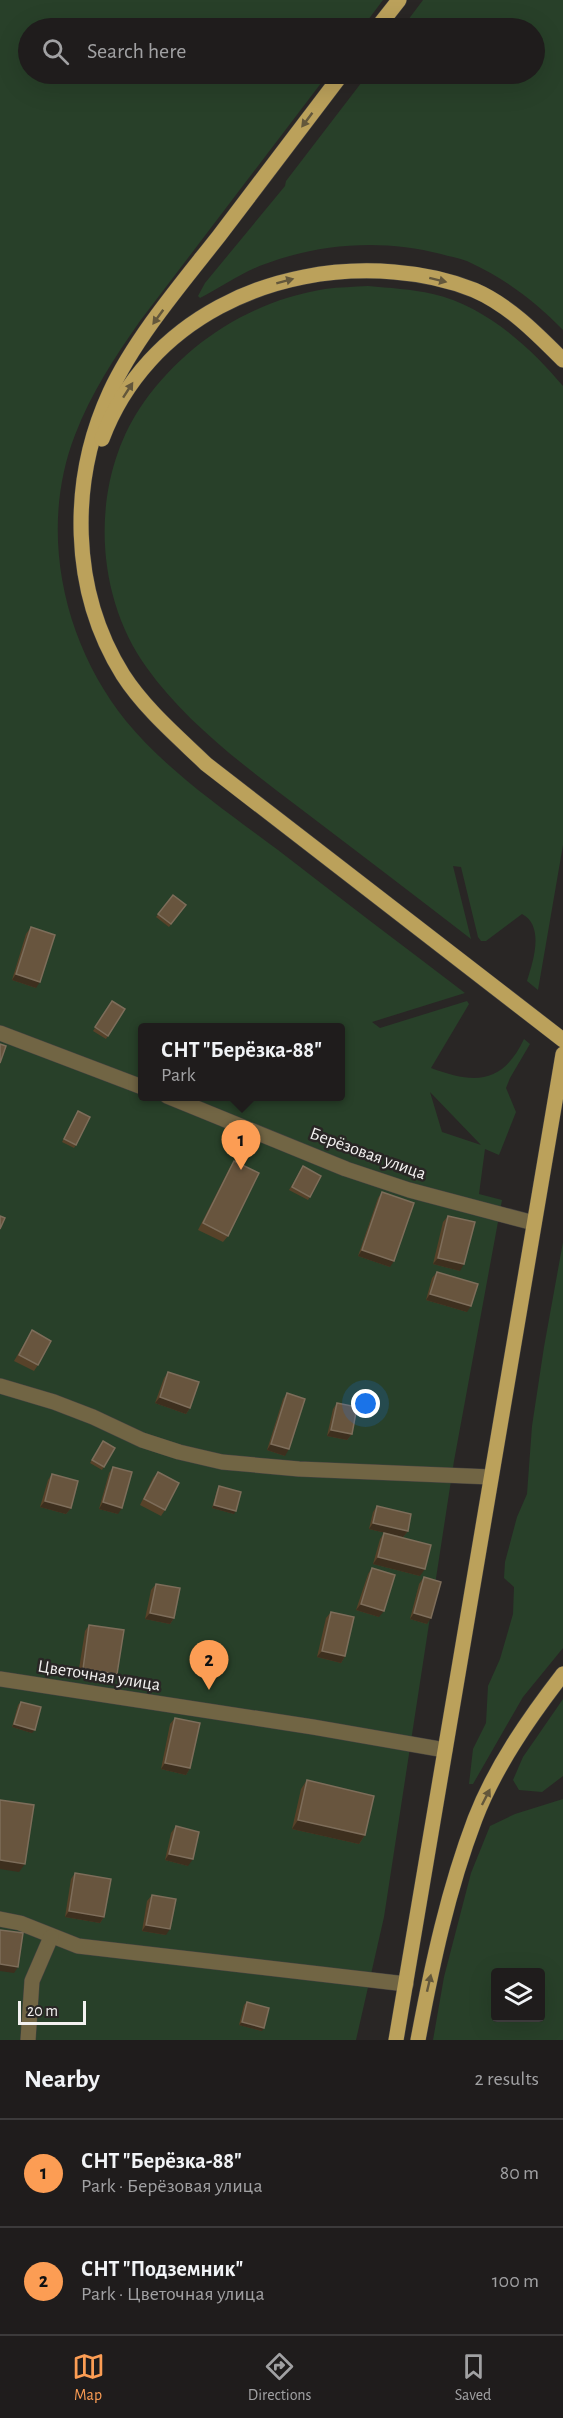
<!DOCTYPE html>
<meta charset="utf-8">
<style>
body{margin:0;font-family:"Alegreya Sans",sans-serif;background:#272525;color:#f1f3f6}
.controls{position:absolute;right:18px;bottom:18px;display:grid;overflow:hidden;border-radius:6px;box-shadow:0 6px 24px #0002}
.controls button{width:54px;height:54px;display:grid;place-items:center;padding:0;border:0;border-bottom:2px solid #3c3a3b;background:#1f1c1c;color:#f1f3f6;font:30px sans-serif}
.scale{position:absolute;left:18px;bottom:15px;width:68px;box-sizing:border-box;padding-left:6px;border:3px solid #f3f1f0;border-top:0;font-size:16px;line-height:21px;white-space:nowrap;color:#f3f1f0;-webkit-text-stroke:4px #292625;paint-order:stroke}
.you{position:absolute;left:366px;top:1404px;width:21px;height:21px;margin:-15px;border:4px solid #fff;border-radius:50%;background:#1a73e8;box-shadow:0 0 0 9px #1a73e833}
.badge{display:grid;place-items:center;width:39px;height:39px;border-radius:50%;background:#fc9d54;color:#111;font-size:20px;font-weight:700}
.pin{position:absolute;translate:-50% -50px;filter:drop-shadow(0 2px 3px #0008)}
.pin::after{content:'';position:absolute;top:32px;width:21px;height:18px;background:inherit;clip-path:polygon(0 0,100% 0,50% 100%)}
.popup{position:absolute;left:138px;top:1023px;width:207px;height:78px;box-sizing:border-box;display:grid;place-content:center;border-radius:6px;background:#1f1c1c;filter:drop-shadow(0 2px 4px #0005);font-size:20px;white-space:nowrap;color:#a1a1a3}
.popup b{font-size:22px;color:#f1f3f6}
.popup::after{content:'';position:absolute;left:50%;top:100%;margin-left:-12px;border:12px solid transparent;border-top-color:#1f1c1c}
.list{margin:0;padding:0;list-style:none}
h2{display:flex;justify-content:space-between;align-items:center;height:78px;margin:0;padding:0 24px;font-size:26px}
h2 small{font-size:20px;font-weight:400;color:#a1a1a3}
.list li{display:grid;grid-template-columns:39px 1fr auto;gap:18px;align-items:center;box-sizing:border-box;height:108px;padding:0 24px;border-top:2px solid #3c3a3b}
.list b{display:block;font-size:22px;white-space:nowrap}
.list p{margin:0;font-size:20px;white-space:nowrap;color:#a1a1a3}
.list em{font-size:20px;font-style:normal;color:#a1a1a3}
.icon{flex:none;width:33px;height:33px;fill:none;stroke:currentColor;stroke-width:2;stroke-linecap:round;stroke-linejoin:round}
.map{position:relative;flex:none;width:563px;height:2040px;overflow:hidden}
.search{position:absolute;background:#1f1c1c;box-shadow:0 6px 24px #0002;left:18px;right:18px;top:18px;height:66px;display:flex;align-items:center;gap:15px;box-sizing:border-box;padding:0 21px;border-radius:33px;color:#a1a1a3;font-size:22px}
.sheet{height:294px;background:#1f1c1c}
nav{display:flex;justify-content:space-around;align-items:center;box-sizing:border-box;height:84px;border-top:2px solid #3c3a3b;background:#1f1c1c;font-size:16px;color:#a1a1a3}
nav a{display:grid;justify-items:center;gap:3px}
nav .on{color:#fc9d54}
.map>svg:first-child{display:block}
.green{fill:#284029;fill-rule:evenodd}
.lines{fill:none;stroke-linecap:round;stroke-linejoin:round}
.street-casing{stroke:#454241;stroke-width:16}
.primary-casing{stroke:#454241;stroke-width:16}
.street{stroke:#716544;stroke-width:15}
.primary{stroke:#bba15b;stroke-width:15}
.wall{fill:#574229}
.shaded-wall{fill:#3d2f1e}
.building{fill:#68553e;stroke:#7d6d5a;stroke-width:1.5}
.oneway{fill:#63573b}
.labels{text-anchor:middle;stroke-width:5;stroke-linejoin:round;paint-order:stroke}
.street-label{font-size:18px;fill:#f3f1f0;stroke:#292625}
</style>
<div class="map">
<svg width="563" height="2040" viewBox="0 0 563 2040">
<rect width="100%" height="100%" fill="#292625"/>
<g class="green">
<path d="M 0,0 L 383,0 L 362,28 L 28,28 L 28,74 L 328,74 L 140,321 C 115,357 91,393 75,435 C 38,530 63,643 126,721 C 168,772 226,811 278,850 C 340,898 403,946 465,993 L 372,1022 L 380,1028 L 467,1001 L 469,1004 L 431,1068 C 474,1084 502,1085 524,1039 L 530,1044 L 510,1078 L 506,1088 L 516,1112 L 499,1155 L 485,1149 L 479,1194 L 502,1200 L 454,1461 L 384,1917 L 356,2040 L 0,2040 ZM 142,1028 L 340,1028 L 340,1096 L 142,1096 ZM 430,1092 L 481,1145 L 442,1132 Z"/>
<path d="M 423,0 L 563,0 L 563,330 C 537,303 506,279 471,263 C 462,258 450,257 441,254 C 383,239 321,243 265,264 C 242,272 222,287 200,298 L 198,296 L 205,283 L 285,186 L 286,181 L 368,74 L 534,74 L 534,28 L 402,28 Z"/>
<path d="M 368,286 C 390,288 411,289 433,294 C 485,306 529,346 563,386 L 563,845 L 538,990 L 527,981 C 533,962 545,926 522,914 L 486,941 L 481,941 L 478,937 L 461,867 L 453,866 L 471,939 C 415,896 358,852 301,809 C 246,767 187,724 147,668 C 92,592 90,478 144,402 C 187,342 251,301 325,289 C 339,287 354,287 368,286 Z"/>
<polygon points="563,1242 563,1648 523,1697 473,1784 469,1784 473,1749 486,1723 488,1686 500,1659 513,1614 514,1587 504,1578 505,1562 517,1517 527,1494 532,1426 544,1347"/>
<polygon points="563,1699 563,1776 542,1792 519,1790 513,1780 523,1757"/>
<path d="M 563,1799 L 563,2040 L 433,2040 L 444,1977 L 471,1873 L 490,1826 L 515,1814 ZM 540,1972 L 540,2018 L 496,2018 L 496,1972 Z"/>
</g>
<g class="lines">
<defs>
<g id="street">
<polyline points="0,1033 142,1087"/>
<polyline points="167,1096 346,1169 409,1190 534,1223"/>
<polyline points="0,1386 54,1402 93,1417 142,1440 179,1452 222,1462 299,1469 491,1477"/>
<polyline points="0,1679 313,1727 445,1750"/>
<polyline points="0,1919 20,1923 78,1946 406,1984"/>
<polyline points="28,2040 32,1981 51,1937"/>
</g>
<g id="primary">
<polyline points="377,28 399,0"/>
<path d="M 342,74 C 301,128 260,182 219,236 C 182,283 135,338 110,392 C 69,481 70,590 123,675 C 145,709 177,736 206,764 L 563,1040"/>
<path d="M 102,439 C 147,319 273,262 394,272 C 420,274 449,280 474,290 C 509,305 537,334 563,360"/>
<polyline points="396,2040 563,1054"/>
<path d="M 418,2040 C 432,1965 448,1890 475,1819 C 495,1767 529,1718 563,1674"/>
</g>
</defs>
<use href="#street" class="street-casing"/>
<use href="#primary" class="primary-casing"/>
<use href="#street" class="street"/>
<use href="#primary" class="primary"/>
</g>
<g class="wall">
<polygon points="173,895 186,905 169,927 156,917"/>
<polygon points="31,927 36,988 12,980 26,934"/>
<polygon points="112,1001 125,1009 106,1039 93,1031"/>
<polygon points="78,1111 76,1145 74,1148 62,1142"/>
<polygon points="234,1161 228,1236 223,1242 198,1230 230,1167"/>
<polygon points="303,1166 310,1197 308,1200 289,1190"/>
<polygon points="382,1192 390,1267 358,1256 378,1198"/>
<polygon points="448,1216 460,1271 433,1264 443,1222"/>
<polygon points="437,1272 467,1312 426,1300 432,1278"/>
<polygon points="32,1330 38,1365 34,1371 14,1361"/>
<polygon points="168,1372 190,1408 186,1414 155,1403 164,1378"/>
<polygon points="287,1393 285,1456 267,1450 283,1399"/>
<polygon points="337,1403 352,1434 347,1440 327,1436 333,1409"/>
<polygon points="103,1441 115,1448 102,1470 90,1463"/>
<polygon points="113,1467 118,1514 99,1509 109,1473"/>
<polygon points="158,1472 165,1510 161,1516 140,1505 153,1478"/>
<polygon points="52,1474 71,1508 66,1514 40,1507 48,1480"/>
<polygon points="219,1486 234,1514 212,1508 217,1490"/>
<polygon points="377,1506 408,1531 403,1537 369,1529 373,1512"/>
<polygon points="384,1533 420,1576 373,1564 380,1539"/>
<polygon points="372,1568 379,1617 356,1610 368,1574"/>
<polygon points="424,1577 427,1624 410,1619 419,1584"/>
<polygon points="156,1584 174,1618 170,1624 145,1619 151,1590"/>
<polygon points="331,1612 345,1656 341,1663 317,1657 326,1618"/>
<polygon points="89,1625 117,1674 113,1680 78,1675 85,1631"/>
<polygon points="21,1702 32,1733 12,1727 18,1705"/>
<polygon points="175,1718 190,1768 186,1775 161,1769 170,1724"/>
<polygon points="307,1780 365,1835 359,1844 292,1829 301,1789"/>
<polygon points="176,1826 188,1866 165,1860 171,1833"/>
<polygon points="75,1873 104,1917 100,1923 65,1917 71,1879"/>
<polygon points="152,1895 166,1935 142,1931 147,1901"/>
<polygon points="247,2002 262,2031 239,2025 244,2005"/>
</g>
<g class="shaded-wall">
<polygon points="16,974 40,982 36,988 12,980"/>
<polygon points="362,1250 394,1261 390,1267 358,1256"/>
<polygon points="438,1258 464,1264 460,1271 433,1264"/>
<polygon points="430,1294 471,1306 467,1312 426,1300"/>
<polygon points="160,1397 190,1408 186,1414 155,1403"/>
<polygon points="331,1430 352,1434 347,1440 327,1436"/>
<polygon points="271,1444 289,1449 285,1456 267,1450"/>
<polygon points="45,1501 71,1508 66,1514 40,1507"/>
<polygon points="103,1502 122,1508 118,1514 99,1509"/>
<polygon points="214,1505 236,1511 234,1514 212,1508"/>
<polygon points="373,1523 408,1531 403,1537 369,1529"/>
<polygon points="378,1557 425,1569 420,1576 373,1564"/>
<polygon points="361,1604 384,1611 379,1617 356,1610"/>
<polygon points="150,1613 174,1618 170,1624 145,1619"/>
<polygon points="414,1613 431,1618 427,1624 410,1619"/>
<polygon points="322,1651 345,1656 341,1663 317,1657"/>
<polygon points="83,1669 117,1674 113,1680 78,1675"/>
<polygon points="14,1724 35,1730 32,1733 12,1727"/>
<polygon points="165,1763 190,1768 186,1775 161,1769"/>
<polygon points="298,1820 365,1835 359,1844 292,1829"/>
<polygon points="169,1854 193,1859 188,1866 165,1860"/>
<polygon points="0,1860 25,1864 19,1872 0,1869"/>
<polygon points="69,1911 104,1917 100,1923 65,1917"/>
<polygon points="146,1925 170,1929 166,1935 142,1931"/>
<polygon points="0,1964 18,1967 14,1973 0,1971"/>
<polygon points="242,2022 264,2028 262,2031 239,2025"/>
</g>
<g class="building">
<polygon points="173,895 186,905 171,924 158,914"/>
<polygon points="31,927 55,935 40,982 16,974"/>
<polygon points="112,1001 125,1009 108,1036 95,1027"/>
<polygon points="0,1044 6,1046 0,1063"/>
<polygon points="78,1111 90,1117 76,1145 64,1139"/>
<polygon points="234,1161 259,1173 228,1236 203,1223"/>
<polygon points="303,1166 321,1176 310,1197 292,1187"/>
<polygon points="382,1192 414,1203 394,1261 362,1250"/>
<polygon points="0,1216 5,1218 0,1229"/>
<polygon points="448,1216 475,1222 464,1264 438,1258"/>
<polygon points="437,1272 478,1284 471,1306 430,1294"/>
<polygon points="32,1330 51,1341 38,1365 19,1355"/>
<polygon points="168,1372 199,1382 190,1408 160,1397"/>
<polygon points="287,1393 305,1399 289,1449 271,1444"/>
<polygon points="337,1403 357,1407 352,1434 331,1430"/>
<polygon points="103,1441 115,1448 104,1467 92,1460"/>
<polygon points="113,1467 132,1472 122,1508 103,1502"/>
<polygon points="158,1472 179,1483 165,1510 144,1499"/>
<polygon points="52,1474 78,1481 71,1508 45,1501"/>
<polygon points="219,1486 241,1492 236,1511 214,1505"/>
<polygon points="377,1506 411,1514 408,1531 373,1523"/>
<polygon points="384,1533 431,1545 425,1569 378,1557"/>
<polygon points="372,1568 395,1575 384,1611 361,1604"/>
<polygon points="424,1577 441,1582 431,1618 414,1613"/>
<polygon points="156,1584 180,1588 174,1618 150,1613"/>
<polygon points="331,1612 354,1617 345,1656 322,1651"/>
<polygon points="89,1625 124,1630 117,1674 83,1669"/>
<polygon points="21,1702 41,1707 35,1730 14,1724"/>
<polygon points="175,1718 200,1723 190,1768 165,1763"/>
<polygon points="307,1780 374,1796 365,1835 298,1820"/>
<polygon points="0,1800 34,1805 25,1864 0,1860"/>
<polygon points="176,1826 199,1832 193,1859 169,1854"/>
<polygon points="75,1873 111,1879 104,1917 69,1911"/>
<polygon points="152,1895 176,1899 170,1929 146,1925"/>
<polygon points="0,1930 23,1933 18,1967 0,1964"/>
<polygon points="247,2002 269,2008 264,2028 242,2022"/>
</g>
<defs><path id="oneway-solid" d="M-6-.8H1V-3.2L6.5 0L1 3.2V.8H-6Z" transform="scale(1.5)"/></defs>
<g class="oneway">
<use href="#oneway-solid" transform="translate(307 120) rotate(127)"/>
<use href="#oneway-solid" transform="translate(438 280) rotate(14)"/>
<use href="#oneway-solid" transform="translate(285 281) rotate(-15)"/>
<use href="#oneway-solid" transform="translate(158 317) rotate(126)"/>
<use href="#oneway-solid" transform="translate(128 390) rotate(-57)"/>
<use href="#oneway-solid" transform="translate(486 1797) rotate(-63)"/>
<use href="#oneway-solid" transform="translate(429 1983) rotate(-77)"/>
</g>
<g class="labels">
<g class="street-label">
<text transform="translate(368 1153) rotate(20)" y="6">Берёзовая улица</text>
<text transform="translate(99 1675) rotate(9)" y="6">Цветочная улица</text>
</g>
</g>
</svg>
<div class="controls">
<button><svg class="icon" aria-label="layers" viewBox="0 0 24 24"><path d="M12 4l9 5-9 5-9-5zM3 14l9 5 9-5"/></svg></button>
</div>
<div class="scale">20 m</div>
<div class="you"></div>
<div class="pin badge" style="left:241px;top:1170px">1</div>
<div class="popup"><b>СНТ &quot;Берёзка-88&quot;</b>Park</div>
<div class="pin badge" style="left:209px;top:1690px">2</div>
<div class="search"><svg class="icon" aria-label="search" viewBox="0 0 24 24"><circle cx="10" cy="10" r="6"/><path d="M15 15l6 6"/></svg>Search here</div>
</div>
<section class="sheet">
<h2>Nearby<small>2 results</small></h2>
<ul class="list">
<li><span class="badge">1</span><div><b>СНТ &quot;Берёзка-88&quot;</b><p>Park · Берёзовая улица</p></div><em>80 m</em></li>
<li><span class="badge">2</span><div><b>СНТ &quot;Подземник&quot;</b><p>Park · Цветочная улица</p></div><em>100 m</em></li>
</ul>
</section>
<nav>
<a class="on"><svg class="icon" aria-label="map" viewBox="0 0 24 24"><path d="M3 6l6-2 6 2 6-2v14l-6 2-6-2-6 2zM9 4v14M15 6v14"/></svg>Map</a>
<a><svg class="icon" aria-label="directions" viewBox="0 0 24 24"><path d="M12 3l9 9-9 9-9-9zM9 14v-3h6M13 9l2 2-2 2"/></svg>Directions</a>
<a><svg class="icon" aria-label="saved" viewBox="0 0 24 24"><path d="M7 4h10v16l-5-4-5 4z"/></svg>Saved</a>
</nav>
